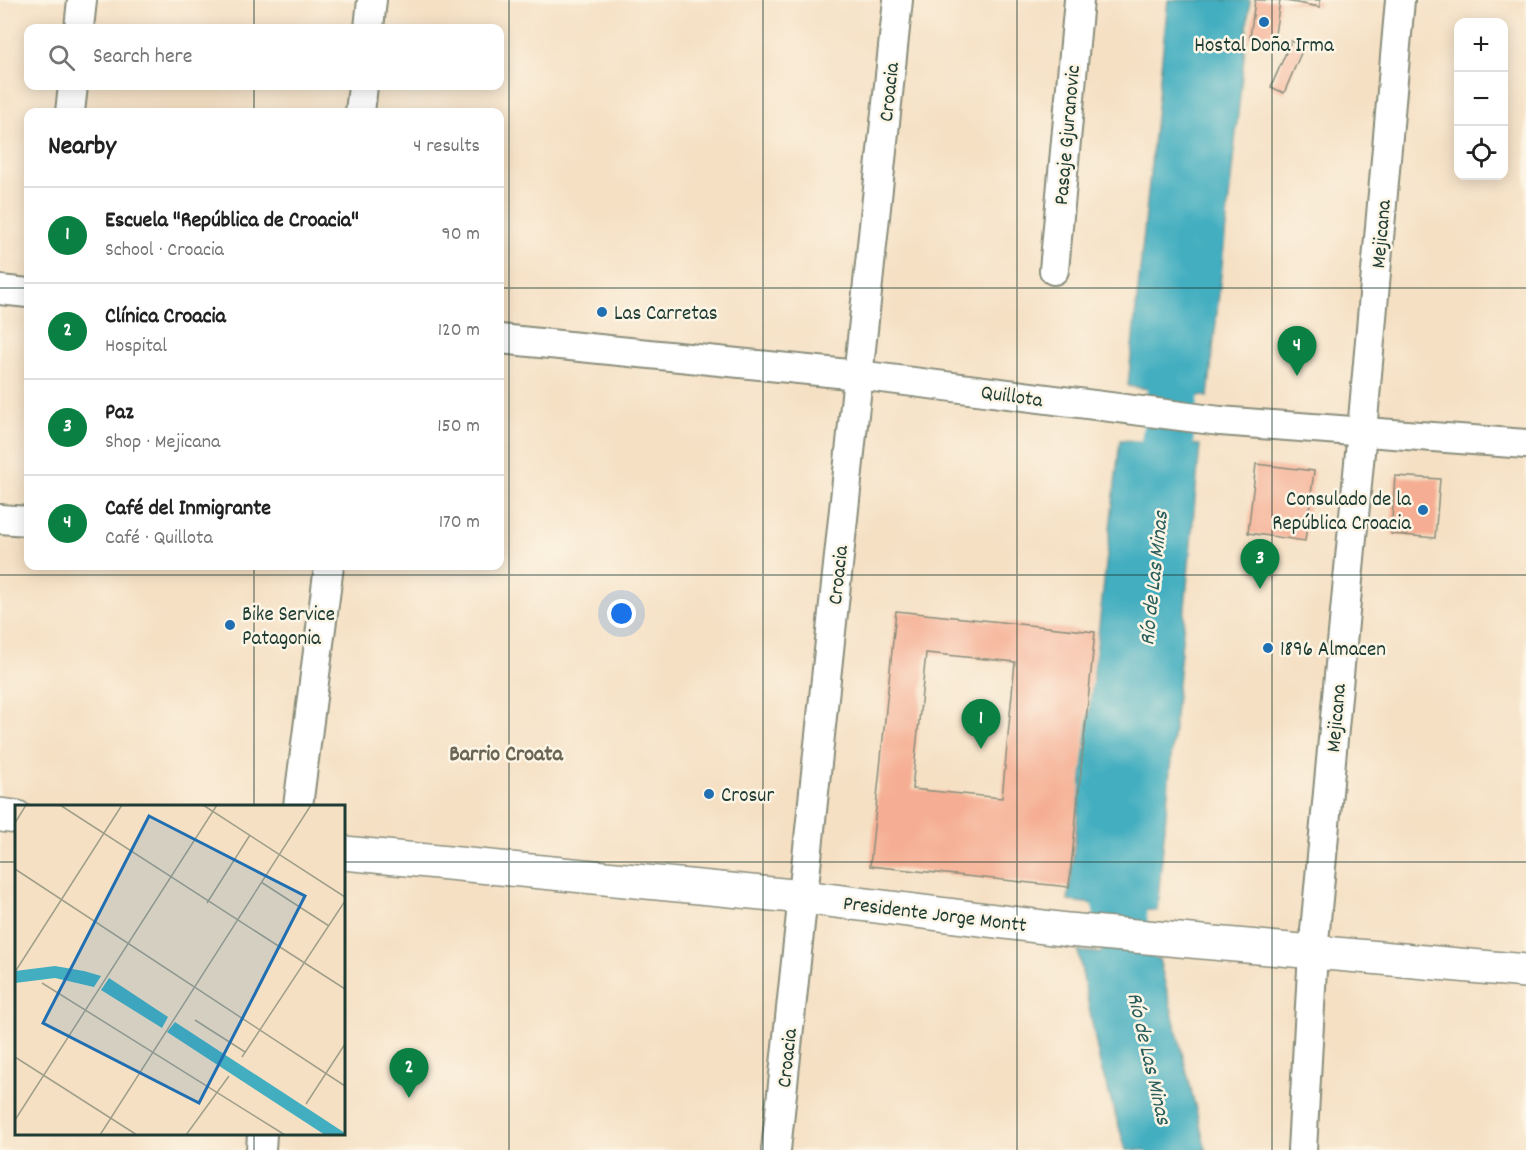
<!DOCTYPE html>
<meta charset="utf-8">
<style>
body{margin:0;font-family:Dekko,sans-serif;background:#f6f6f6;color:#222}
.controls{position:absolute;right:18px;top:18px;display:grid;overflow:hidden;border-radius:12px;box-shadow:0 3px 15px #0003}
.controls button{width:54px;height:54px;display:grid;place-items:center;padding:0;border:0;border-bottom:2px solid #e0e0e0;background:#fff;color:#222;font:30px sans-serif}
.you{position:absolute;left:622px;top:614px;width:21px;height:21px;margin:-15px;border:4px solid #fff;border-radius:50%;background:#1a73e8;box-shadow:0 0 0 9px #1a73e833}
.badge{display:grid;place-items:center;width:39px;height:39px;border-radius:50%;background:#0b8043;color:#fff;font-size:20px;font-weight:700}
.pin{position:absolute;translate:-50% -50px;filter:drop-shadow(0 2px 3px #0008)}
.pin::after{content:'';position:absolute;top:32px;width:21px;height:18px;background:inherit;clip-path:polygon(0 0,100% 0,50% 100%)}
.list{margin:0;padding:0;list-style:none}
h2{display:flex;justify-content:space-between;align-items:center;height:78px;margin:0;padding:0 24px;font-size:26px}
h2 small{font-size:20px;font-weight:400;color:#767676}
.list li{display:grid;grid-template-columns:39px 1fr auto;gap:18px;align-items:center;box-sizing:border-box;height:96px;padding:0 24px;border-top:2px solid #e0e0e0}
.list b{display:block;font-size:22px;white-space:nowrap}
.list p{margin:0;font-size:20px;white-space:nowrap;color:#767676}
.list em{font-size:20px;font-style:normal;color:#767676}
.icon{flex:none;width:33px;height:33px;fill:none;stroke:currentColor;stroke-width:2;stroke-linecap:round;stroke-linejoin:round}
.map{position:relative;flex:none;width:1526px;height:1150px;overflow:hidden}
.search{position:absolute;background:#fff;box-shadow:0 3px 15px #0003;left:24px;top:24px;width:480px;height:66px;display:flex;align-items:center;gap:15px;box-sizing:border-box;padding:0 21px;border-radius:12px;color:#767676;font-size:22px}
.panel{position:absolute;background:#fff;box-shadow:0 3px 15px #0003;left:24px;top:108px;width:480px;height:462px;border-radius:12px}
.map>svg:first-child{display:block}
.water{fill:#42aec0;stroke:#30767a;stroke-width:1.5}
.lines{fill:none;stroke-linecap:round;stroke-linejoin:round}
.river{stroke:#42aec0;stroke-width:52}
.building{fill:#f5ae93;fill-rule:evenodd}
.street-casing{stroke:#8a8e7c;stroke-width:32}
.secondary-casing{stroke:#8a8e7c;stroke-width:36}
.street{stroke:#fff;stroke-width:28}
.secondary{stroke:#fff;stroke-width:33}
.grid{fill:none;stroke:#1f3d34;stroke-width:1.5;stroke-opacity:0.55}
.poi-dot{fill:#1f6fb2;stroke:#fcf5e5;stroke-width:2}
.labels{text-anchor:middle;stroke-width:5;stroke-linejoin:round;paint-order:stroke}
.poi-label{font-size:21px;fill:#1f3d34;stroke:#fcf5e5;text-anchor:start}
.street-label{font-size:21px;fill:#1f3d34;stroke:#fcf5e5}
.water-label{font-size:22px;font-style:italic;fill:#2a5f5e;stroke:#fcf5e5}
.neighbourhood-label{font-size:22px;font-weight:bold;fill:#6a6555;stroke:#fcf5e5}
.inset-road{fill:none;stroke:#9f9f8a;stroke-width:1.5}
.view{fill:#1f6fb2;fill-opacity:0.15;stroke:#1f6fb2;stroke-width:3}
.inset-edge{fill:none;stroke:#1f3d34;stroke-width:3}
</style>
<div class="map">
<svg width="1526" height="1150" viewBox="0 0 1526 1150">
<rect width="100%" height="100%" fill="#fcf5e5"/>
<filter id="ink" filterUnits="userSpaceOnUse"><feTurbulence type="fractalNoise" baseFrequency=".0167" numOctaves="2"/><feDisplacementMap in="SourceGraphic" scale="12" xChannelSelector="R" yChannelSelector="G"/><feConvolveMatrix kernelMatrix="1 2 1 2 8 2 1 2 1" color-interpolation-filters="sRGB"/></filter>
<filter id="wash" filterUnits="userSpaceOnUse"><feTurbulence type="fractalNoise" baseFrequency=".008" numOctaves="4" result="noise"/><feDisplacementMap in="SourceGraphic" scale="24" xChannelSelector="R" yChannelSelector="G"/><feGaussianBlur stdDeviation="1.35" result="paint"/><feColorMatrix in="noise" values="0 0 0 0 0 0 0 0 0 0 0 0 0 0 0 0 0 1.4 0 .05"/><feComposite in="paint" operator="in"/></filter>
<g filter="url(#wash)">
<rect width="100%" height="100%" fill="#f5e0c4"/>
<g class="water">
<polygon points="1168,0 1250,0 1208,397 1128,386"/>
<polygon points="1120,440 1200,445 1157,911 1068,901"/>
<polygon points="1078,951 1159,959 1206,1150 1126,1150 1100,1064"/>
</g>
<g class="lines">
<g class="river">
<polyline points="1159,515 1181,319"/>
<polyline points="1124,835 1117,899 1159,1104 1174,1150"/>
</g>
</g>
<g id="blocks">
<g class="building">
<polygon points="1255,0 1280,0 1274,41 1250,38"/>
<polygon points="1280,0 1320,0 1320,7"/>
<polygon points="1291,41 1304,46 1284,93 1271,87"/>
<polygon points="1256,464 1314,471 1305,541 1248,533"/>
<polygon points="1395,476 1440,479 1435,538 1391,534"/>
<path d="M 896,611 L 1095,632 L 1069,887 L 870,866 ZM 926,653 L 1015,662 L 1002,798 L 912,789 Z"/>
</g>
</g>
</g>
<g filter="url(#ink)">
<use href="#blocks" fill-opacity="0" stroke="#8a8e7c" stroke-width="1.5"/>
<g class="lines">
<defs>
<g id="street">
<polyline points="79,28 82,0"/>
<polyline points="369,28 372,0"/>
<polyline points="70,112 73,86"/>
<polyline points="360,112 363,86"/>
<polyline points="1054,270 1079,0"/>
<polyline points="0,290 28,293"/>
<polyline points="500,339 858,375 1220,421 1526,444"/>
<polyline points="0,519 28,521"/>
<polyline points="298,806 329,566"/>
<polyline points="261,1150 262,1134"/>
<polyline points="776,1150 898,0"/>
<polyline points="1302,1150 1313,952 1362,431 1400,0"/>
</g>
<g id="secondary">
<polyline points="0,815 16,817"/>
<polyline points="344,853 803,897 1068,930 1526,971"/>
</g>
</defs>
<use href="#street" class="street-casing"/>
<use href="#secondary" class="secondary-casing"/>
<use href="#street" class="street"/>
<use href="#secondary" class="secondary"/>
</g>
</g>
<path class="grid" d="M 254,0 L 254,28M 509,0 L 509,1150M 763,0 L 763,1150M 1017,0 L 1017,1150M 1272,0 L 1272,1150M 254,86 L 254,112M 0,288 L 28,288M 500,288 L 1526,288M 254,566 L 254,806M 0,575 L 1526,575M 0,862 L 16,862M 344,862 L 1526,862M 254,1134 L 254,1150"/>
<g class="poi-dot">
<circle cx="1264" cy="22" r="6"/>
<circle cx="602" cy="312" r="6"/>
<circle cx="1423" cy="510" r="6"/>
<circle cx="230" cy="625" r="6"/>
<circle cx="1268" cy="648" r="6"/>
<circle cx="709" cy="794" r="6"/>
</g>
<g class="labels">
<g class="poi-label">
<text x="1264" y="51" text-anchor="middle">Hostal Doña Irma</text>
<text x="614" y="319">Las Carretas</text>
<text x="1411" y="505" text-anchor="end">Consulado de la<tspan x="1411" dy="24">República Croacia</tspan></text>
<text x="242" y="620">Bike Service<tspan x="242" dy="24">Patagonia</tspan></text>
<text x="1280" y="655">1896 Almacen</text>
<text x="721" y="801">Crosur</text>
</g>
<g class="street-label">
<text transform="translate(888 92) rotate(-84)" y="7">Croacia</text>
<text transform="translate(1066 135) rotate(-85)" y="7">Pasaje Gjuranovic</text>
<text transform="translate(1380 234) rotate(-85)" y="7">Mejicana</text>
<text transform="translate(1012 395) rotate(8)" y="7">Quillota</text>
<text transform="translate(837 575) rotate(-84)" y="7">Croacia</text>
<text transform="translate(1335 718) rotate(-85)" y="7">Mejicana</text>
<text transform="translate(935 913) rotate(7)" y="7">Presidente Jorge Montt</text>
<text transform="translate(786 1058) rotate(-84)" y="7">Croacia</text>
</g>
<g class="water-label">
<text transform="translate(1152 578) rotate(-84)" y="8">Río de Las Minas</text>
<text transform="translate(1151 1058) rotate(77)" y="8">Río de Las Minas</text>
</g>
<g class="neighbourhood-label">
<text x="506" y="760">Barrio Croata</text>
</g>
</g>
<g transform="translate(15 805)">
<rect width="330" height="330" fill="#f5e0c4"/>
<path d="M 40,161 L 69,166 L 86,171 L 79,182 L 40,173 L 0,178 L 0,166 ZM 94,173 L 153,212 L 147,223 L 86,185 ZM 160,217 L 330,328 L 330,330 L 310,330 L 152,227 Z" fill="#42aec0"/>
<path class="inset-road" d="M 45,0 L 330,184M 188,0 L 330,92M 0,18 L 11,0M 0,64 L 330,281M 246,77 L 314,121M 192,98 L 235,30M 0,167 L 107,0M 27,178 L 270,330M 180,215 L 230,247M 0,252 L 122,330M 227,252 L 330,96M 291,299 L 330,239M 0,315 L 202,0M 85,330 L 296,0M 171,330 L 214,271"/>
<path class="view" d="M 134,11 L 290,91 L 184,298 L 28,218 Z"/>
<rect width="330" height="330" class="inset-edge"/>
</g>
</svg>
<div class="controls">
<button>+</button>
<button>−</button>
<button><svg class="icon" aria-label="locate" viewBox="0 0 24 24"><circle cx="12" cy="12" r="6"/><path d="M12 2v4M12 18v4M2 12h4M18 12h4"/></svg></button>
</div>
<div class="you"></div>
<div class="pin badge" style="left:981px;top:749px">1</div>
<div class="pin badge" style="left:409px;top:1098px">2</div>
<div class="pin badge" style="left:1260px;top:589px">3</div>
<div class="pin badge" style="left:1297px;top:376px">4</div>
<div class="search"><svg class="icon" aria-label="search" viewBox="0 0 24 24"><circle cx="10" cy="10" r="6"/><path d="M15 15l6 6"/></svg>Search here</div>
<section class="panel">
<h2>Nearby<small>4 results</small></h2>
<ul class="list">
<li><span class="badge">1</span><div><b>Escuela &quot;República de Croacia&quot;</b><p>School · Croacia</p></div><em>90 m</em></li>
<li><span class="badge">2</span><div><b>Clínica Croacia</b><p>Hospital</p></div><em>120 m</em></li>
<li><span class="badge">3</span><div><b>Paz</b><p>Shop · Mejicana</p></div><em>150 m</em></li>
<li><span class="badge">4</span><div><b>Café del Inmigrante</b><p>Café · Quillota</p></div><em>170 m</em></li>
</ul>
</section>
</div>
